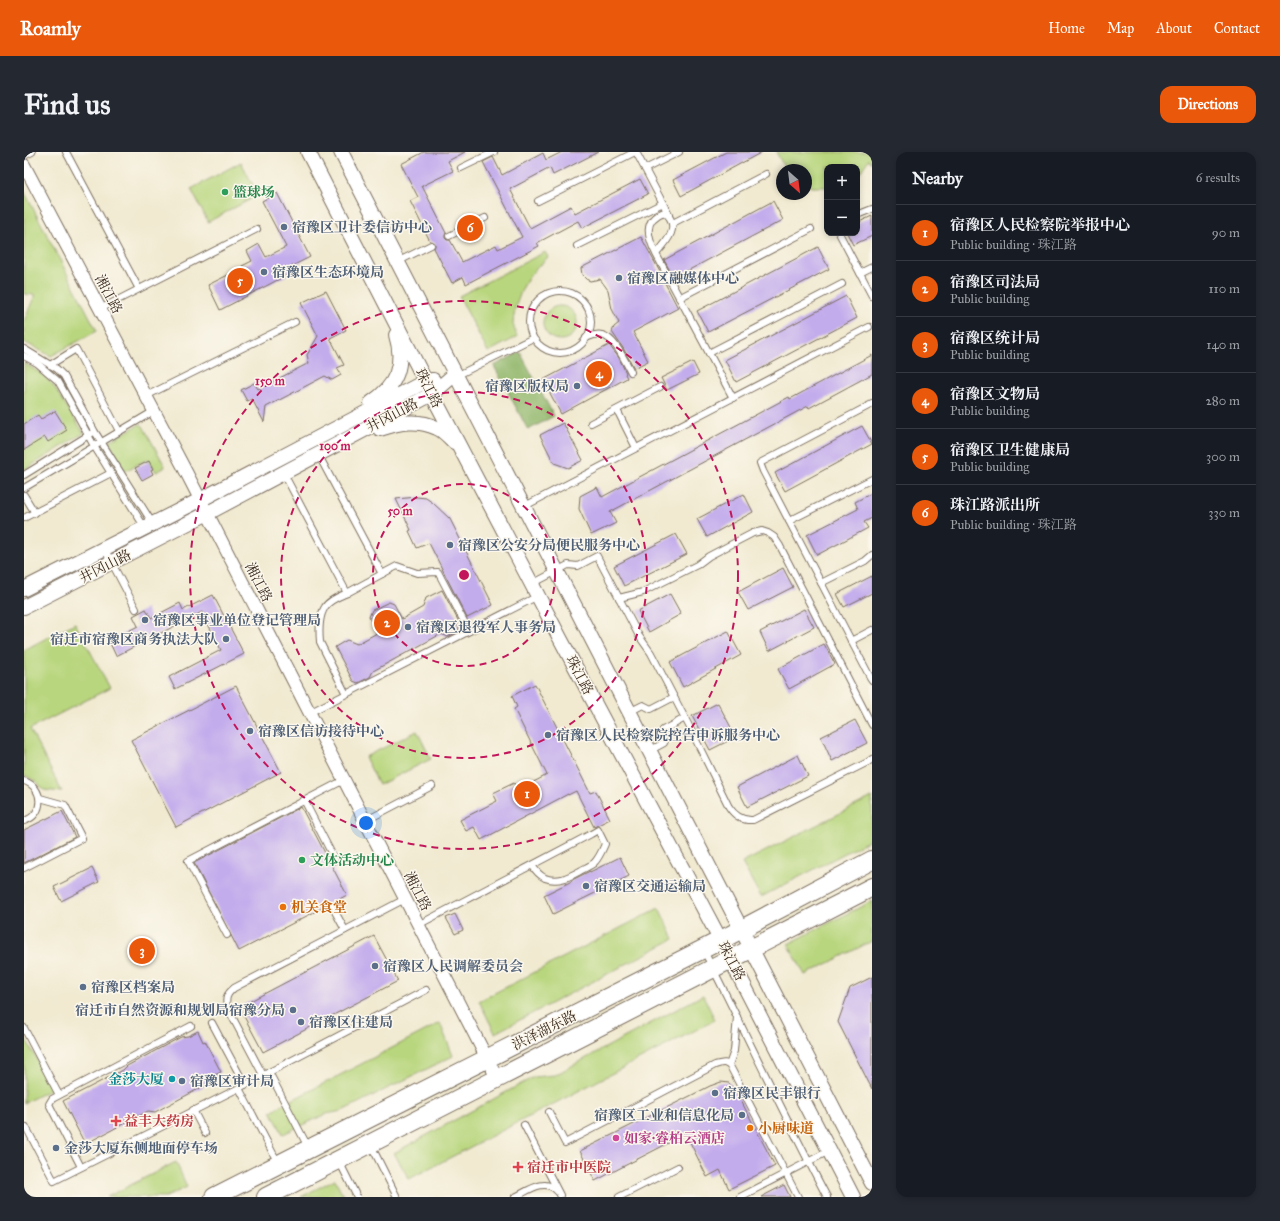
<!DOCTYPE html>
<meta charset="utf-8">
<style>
body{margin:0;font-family:"IM FELL Great Primer","Noto Serif SC",serif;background:#242831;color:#f1f3f6}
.controls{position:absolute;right:12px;top:12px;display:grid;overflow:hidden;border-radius:8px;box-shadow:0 2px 6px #0003}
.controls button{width:36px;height:36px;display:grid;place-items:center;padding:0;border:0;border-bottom:1px solid #363941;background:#171b24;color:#f1f3f6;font:20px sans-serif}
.compass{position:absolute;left:752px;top:12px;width:36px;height:36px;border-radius:50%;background:#171b24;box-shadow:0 2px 6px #0003;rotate:152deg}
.you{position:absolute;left:342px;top:671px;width:14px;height:14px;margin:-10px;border:3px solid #fff;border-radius:50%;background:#1a73e8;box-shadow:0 0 0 6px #1a73e833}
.badge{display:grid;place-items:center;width:26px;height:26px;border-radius:50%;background:#ea580c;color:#fff;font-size:13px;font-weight:700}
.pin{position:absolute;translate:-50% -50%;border:2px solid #fff;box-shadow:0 1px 4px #0006}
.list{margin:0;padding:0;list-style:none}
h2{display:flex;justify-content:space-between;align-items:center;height:52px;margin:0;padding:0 16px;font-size:17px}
h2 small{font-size:13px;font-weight:400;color:#9ea1a6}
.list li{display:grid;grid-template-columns:26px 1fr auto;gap:12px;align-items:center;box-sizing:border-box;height:56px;padding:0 16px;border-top:1px solid #363941}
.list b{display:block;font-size:15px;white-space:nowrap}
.list p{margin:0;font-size:13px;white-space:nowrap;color:#9ea1a6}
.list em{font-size:13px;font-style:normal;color:#9ea1a6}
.map{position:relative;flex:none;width:848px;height:1045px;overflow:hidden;border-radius:12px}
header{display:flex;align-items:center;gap:24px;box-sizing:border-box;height:56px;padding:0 20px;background:#ea580c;color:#fff}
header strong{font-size:19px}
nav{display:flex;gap:22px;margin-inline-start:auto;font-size:14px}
.intro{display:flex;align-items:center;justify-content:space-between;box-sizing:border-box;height:96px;padding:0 24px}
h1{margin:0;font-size:28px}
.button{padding:10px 18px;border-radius:12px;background:#ea580c;color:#fff;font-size:14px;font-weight:700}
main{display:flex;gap:24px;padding:0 24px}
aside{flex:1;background:#171b24;border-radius:12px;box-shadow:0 2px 6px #0003}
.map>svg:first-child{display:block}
.green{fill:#b8d67d;stroke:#7a804e}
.forest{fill:#92b76c;stroke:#667045}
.building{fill:#c3acec}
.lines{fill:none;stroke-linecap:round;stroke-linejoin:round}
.service-casing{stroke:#7b6d5d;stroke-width:8}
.minor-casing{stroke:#7b6d5d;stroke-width:14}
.tertiary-casing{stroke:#7b6d5d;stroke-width:16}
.primary-casing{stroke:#7b6d5d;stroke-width:20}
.service{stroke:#fff;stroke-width:6}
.minor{stroke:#fff;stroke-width:12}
.tertiary{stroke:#fff;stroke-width:14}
.primary{stroke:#fff;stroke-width:18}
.ring{fill:none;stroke:#c2185b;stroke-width:2;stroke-dasharray:7 5}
.leisure-dot{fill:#2e9e5b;stroke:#fbf7ec;stroke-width:1.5}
.service-dot{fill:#5c6f8a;stroke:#fbf7ec;stroke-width:1.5}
.food-dot{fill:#e8710a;stroke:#fbf7ec;stroke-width:1.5}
.culture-dot{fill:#0f9aa8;stroke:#fbf7ec;stroke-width:1.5}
.health-dot{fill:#e0444e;stroke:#fbf7ec;stroke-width:1.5}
.hotel-dot{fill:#d1479c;stroke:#fbf7ec;stroke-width:1.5}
.labels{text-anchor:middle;stroke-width:3;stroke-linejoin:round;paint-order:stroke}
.leisure-label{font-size:14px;font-weight:bold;fill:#27864d;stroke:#fbf7ec;text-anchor:start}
.service-label{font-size:14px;font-weight:bold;fill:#4e5e75;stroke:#fbf7ec;text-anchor:start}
.street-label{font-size:14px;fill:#3b2a1e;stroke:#fbf7ec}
.food-label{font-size:14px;font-weight:bold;fill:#c56008;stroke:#fbf7ec;text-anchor:start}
.culture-label{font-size:14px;font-weight:bold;fill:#0d838f;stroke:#fbf7ec;text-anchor:end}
.health-label{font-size:14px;font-weight:bold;fill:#be3a42;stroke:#fbf7ec;text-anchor:start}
.hotel-label{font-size:14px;font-weight:bold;fill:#b23c85;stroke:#fbf7ec;text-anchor:start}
.centre{fill:#c2185b;stroke:#fbf7ec;stroke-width:2}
.ring-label{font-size:12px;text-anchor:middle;font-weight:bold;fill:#c2185b;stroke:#fbf7ec;stroke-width:3;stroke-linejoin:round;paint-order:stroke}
</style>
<header>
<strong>Roamly</strong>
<nav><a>Home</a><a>Map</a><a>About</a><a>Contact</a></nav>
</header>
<div class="intro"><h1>Find us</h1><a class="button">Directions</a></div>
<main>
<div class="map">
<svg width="848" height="1045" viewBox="0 0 848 1045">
<rect width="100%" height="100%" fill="#fbf7ec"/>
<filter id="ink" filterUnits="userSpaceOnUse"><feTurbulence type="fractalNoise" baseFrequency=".025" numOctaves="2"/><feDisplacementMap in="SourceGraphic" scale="8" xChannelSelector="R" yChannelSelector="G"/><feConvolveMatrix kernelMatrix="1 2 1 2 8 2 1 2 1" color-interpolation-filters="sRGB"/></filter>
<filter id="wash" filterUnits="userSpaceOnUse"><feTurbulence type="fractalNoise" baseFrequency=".012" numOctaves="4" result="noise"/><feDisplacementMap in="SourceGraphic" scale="16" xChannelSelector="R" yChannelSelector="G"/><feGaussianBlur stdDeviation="0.9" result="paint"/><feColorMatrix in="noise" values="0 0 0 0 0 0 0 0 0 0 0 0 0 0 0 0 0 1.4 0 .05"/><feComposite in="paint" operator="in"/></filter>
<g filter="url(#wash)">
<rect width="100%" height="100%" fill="#f1ead1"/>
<g class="green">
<polygon points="752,0 848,0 848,11 845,7 837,19 833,23 833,15 803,15 803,35 788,35 782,33 782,18 762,18"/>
<polygon points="217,10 234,43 184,70 167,37"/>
<polygon points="0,39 73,179 27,204 0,190 0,169 11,143 0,142"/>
<polygon points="521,100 524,105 506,123 498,137 491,156 489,172 493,185 464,200 435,144"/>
<circle cx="536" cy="171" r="17"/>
<polygon points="0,211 19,223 29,233 60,281 0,318"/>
<polygon points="116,272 119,274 141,314 140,316 132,320 124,307 101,319 86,291 86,289"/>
<polygon points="51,471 86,536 6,577 38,640 20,638 13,630 0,623 0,498"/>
<polygon points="393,579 407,607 355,633 341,605"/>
<polygon points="848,645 848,687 737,745 718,711"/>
<polygon points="848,749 848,789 781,823 764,792"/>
<polygon points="635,756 650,787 471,881 455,849"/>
<polygon points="679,843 691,868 385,1027 370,1001 510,925 531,923"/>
<polygon points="416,871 429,904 318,959 302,962 259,982 247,959"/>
<polygon points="0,884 29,936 0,951"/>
<polygon points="152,1010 163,1035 142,1045 83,1045"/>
<polygon points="311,1027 320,1045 277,1045"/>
</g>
<polygon class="forest" points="496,200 530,264 504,278 470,214"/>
<g id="blocks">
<g class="building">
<polygon points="400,0 441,0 424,9 429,19 398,34 422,81 421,83 421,86 423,88 426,88 438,110 472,93 474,97 498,85 459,10 469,5 478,23 519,1 522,8 538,0 574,0 529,23 526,16 486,37 506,76 547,54 551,61 616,27 624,42 558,76 554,69 513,91 515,94 442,132 439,125 428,131 410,96 411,94 411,91 406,89 386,49 394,45 377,12"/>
<polygon points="702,0 738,0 657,44 649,28"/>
<polygon points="253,41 286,105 266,115 269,120 196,158 184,133 218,116 218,114 228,109 223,99 235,92 242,105 262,95 238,49"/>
<polygon points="749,49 759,68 650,126 640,108"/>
<polygon points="848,64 848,84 829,93 823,81 833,81 833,71"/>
<polygon points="617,85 642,131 641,131 654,156 609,180 624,209 610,216 599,196 588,180 590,175 595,171 588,157 584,138 576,127 566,129 562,127 558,123 557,116"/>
<polygon points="794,95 805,117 684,180 673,159"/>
<polygon points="302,139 322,178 306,186 320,213 313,216 317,223 308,228 301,224 242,255 240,270 228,247 223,249 217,238 230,231 234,237 285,211 283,203 294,184 277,151"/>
<polygon points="822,144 833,166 712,230 701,208"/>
<polygon points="585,193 595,206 602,221 601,222 603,226 537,262 519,228"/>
<polygon points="848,203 848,222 785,256 784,254 586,360 592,371 567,383 555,357 556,344 573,335 578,345 765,245 766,247"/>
<polygon points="669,210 675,222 643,238 637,226"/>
<polygon points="31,259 43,278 24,290 21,285 0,298 0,272 14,263 17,267"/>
<polygon points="539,271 559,308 544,316 530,311 516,283"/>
<polygon points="838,274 848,292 761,339 751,321"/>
<polygon points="125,309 129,317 127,318 129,322 118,328 111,316"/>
<polygon points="848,341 848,366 840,370 844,376 793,403 783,383 834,357 831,350"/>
<polygon points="720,342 729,360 683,385 673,367"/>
<polygon points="393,345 402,346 409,351 426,367 469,453 443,466 405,391 393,396 385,379 387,378 372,347"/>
<polygon points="652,382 663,402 600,434 590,414"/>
<polygon points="759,416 769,435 724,458 714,440"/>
<polygon points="848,424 848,441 820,455 813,442"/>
<polygon points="418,438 435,470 432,471 435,476 433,480 424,485 417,482 349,519 346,525 334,531 329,529 311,495 323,488 333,492 353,481 345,465 348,458 365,450 370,452 378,467 399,455 402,446"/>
<polygon points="646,442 657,462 625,480 614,459"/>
<polygon points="189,443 220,502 151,537 145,525 197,498 178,460 92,504 85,489 114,474 109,464 122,457 127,466 156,451 159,458"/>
<polygon points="780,457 790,475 745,499 736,480"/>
<polygon points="704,479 717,503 659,535 646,510"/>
<polygon points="800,492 811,512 765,537 754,517"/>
<polygon points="511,532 566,641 572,639 586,667 570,675 552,639 544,643 544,642 457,688 450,675 442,679 436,668 473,649 469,641 490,631 494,638 523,623 490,557 493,555 488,544"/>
<polygon points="212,534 257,620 152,675 107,588"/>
<polygon points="694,551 712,585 686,598 668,564"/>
<polygon points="831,568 843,591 808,609 797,585"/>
<polygon points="774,603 784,624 723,655 713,635"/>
<polygon points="277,655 323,743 310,750 306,750 304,753 215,799 170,711"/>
<polygon points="38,659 51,685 0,711 0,678"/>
<polygon points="596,705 605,724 529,762 520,743 548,729 548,728 566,719 566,720"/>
<polygon points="68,716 75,730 37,749 30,735"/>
<polygon points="431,762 439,778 431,782 422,766"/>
<polygon points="350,784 374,829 239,900 215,855"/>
<polygon points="848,825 848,937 814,870 826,836"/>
<polygon points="174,879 179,890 181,889 197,920 191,923 182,933 131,960 124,959 61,992 39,949 99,918 103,914 157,885 164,884"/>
<polygon points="697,930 705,931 712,939 751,1014 705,1037 696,1018 683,1025 662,982 571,1029 556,999 686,934"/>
<polygon points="760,1033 766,1045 737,1045"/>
</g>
</g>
</g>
<g filter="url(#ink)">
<use href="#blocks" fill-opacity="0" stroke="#7b6d5d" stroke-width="1"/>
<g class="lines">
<defs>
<g id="service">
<polyline points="42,0 115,137"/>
<polyline points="612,0 645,63"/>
<polyline points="0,4 8,0"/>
<polyline points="437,16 470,0"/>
<polyline points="621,17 655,0"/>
<polyline points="514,49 611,0"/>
<polyline points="833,63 848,57"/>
<polyline points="649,71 742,22"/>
<polyline points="815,81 848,144"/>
<polyline points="425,84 461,66"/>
<polyline points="553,94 639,51"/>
<path d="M 632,102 C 624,86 618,68 640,60 C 658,73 643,90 632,102 L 709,246"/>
<polyline points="373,110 407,93"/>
<polyline points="836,121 848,115"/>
<circle cx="536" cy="170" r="31"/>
<polyline points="655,146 787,77"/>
<polyline points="76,157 233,77"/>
<path d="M 562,186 C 567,184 572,181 578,183 C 591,186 601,209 607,220"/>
<polyline points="0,197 33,217 40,224 71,280 129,372"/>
<polyline points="685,201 818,132"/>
<polyline points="0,204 13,211 34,229 51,259 70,294 121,376"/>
<polyline points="26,213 52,197 95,279"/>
<polyline points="432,224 509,186"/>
<polyline points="122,244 271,170"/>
<polyline points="848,252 736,311 739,319 846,525 848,528"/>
<polyline points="593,258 612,296"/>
<polyline points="567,271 636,235"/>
<polyline points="259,320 323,441 358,422 294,302"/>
<polyline points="0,323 68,281"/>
<polyline points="0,336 130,259"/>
<polyline points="0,343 11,361"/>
<polyline points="499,355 845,175"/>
<polyline points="0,366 87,321"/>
<polyline points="765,369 848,327"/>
<polyline points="80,396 112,457"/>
<polyline points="358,422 373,414 393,421 414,420 445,479"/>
<polyline points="797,431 841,409 848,403"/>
<path d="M 508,432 L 544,413 L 554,414 L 573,404 L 615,484 L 627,501 L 664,572 L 705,655 C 711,664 718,669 729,668 L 844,610 L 848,607"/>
<polyline points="595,446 619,440 673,413 685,404 729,381 738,379 744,381 750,385 756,394 848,573"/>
<polyline points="827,489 848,478"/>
<path d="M 322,542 L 296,490 C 295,479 295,464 301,455 C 305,448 316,444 323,441"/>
<polyline points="605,560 619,553 627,557 650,545"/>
<polyline points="285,561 514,444"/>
<polyline points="625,599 640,591 639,578 661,566"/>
<path d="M 0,629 C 20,635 21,663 0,669"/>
<polyline points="280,648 311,708"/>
<polyline points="341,669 408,634"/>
<polyline points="0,716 58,686 41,653 16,646"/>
<polyline points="308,754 321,778"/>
<path d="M 394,773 L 567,682 L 574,678 L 581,692 C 578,699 575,706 570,711 C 566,714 561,716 556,719 C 545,725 534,731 521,726 C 515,723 511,718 508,713"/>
<polyline points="203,783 164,709 320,628"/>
<path d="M 680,799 C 722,881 760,964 803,1045"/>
<polyline points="188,871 221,933"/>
<polyline points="0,876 35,943"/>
<polyline points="705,913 710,899 713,865"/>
<polyline points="245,920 284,995"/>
<path d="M 239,923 L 203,855 C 201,846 203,842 210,836 L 381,747"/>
<polyline points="169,958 181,981"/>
<path d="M 525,960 L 541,991 L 691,913 C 698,911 703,909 707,916 L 774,1045"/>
<polyline points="500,973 536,1043"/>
<polyline points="2,975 30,1029 215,936"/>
<polyline points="347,993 373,1045"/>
<polyline points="315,1009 333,1045"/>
<polyline points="254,1011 215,936 402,838"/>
<polyline points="57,1015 25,952 28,947 167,874"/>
<path d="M 491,1045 C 504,1039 521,1025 533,1039"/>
<polyline points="595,1045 654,1015"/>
<polyline points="716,1045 805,999"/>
</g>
<polyline id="minor" points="0,13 159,314 473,926"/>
<g id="tertiary">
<polyline points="284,0 408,242 537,488 707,808 829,1045"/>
<polyline points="317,0 848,1031"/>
<path d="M 347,251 C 373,234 381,212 372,183"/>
<path d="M 356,277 C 376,270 394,267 413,276 C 420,279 425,285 430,290"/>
<polyline points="0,437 176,348 402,229 409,228"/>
<polyline points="0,455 182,362 408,242 431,222"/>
</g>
<g id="primary">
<polyline points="190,1045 697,788 848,708"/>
<polyline points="242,1045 848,735"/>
</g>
</defs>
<use href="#service" class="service-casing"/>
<use href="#minor" class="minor-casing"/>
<use href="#tertiary" class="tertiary-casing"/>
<use href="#primary" class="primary-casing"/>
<use href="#service" class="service"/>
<use href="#minor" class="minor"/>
<use href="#tertiary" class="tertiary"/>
<use href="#primary" class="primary"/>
</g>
</g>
<g class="ring">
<circle cx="440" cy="423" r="91"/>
<circle cx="440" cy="423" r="183"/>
<circle cx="440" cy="423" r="274"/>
</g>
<g class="leisure-dot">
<circle cx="201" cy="40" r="4"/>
<circle cx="278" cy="708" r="4"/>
</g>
<g class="service-dot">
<circle cx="260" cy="75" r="4"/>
<circle cx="240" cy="120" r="4"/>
<circle cx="595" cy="126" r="4"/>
<circle cx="553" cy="234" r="4"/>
<circle cx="426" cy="393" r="4"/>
<circle cx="121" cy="468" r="4"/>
<circle cx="384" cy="475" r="4"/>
<circle cx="202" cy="487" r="4"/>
<circle cx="226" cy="579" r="4"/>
<circle cx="524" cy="583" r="4"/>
<circle cx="562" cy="734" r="4"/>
<circle cx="351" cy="814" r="4"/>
<circle cx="59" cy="835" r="4"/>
<circle cx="269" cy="858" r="4"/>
<circle cx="277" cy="870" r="4"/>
<circle cx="158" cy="929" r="4"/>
<circle cx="691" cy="941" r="4"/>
<circle cx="718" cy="963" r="4"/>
<circle cx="32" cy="996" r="4"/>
</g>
<g class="food-dot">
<circle cx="259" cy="755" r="4"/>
<circle cx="726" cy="976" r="4"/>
</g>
<circle class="culture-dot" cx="148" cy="927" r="4"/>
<g class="health-dot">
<path d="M90 963h4v4h4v4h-4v4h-4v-4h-4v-4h4z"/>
<path d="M492 1009h4v4h4v4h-4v4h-4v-4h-4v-4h4z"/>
</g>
<circle class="hotel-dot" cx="592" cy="986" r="4"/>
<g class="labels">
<g class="leisure-label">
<text x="209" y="45">篮球场</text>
<text x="286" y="713">文体活动中心</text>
</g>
<g class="service-label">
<text x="268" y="80">宿豫区卫计委信访中心</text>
<text x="248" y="125">宿豫区生态环境局</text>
<text x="603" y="131">宿豫区融媒体中心</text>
<text x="545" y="239" text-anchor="end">宿豫区版权局</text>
<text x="434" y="398">宿豫区公安分局便民服务中心</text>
<text x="129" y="473">宿豫区事业单位登记管理局</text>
<text x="392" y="480">宿豫区退役军人事务局</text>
<text x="194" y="492" text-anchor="end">宿迁市宿豫区商务执法大队</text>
<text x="234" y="584">宿豫区信访接待中心</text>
<text x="532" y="588">宿豫区人民检察院控告申诉服务中心</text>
<text x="570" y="739">宿豫区交通运输局</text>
<text x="359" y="819">宿豫区人民调解委员会</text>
<text x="67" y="840">宿豫区档案局</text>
<text x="261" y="863" text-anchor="end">宿迁市自然资源和规划局宿豫分局</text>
<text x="285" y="875">宿豫区住建局</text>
<text x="166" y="934">宿豫区审计局</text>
<text x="699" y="946">宿豫区民丰银行</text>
<text x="710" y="968" text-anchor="end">宿豫区工业和信息化局</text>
<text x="40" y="1001">金莎大厦东侧地面停车场</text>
</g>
<g class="street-label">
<text transform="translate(85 142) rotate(62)" y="5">湘江路</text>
<text transform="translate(405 236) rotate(63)" y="5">珠江路</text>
<text transform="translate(368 263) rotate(-28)" y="5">井冈山路</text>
<text transform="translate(81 414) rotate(-27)" y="5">井冈山路</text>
<text transform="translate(235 430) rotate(63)" y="5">湘江路</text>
<text transform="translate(556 523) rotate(62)" y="5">珠江路</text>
<text transform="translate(394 739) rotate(63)" y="5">湘江路</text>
<text transform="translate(708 809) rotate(62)" y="5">珠江路</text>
<text transform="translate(520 878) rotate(-27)" y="5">洪泽湖东路</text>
</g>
<g class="food-label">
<text x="267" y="760">机关食堂</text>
<text x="734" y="981">小厨味道</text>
</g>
<g class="culture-label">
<text x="140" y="932">金莎大厦</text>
</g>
<g class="health-label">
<text x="100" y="974">益丰大药房</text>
<text x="503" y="1020">宿迁市中医院</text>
</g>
<g class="hotel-label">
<text x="600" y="991">如家·睿柏云酒店</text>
</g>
</g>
<circle cx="440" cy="423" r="6" class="centre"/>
<g class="ring-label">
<text x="246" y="233">150 m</text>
<text x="311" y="298">100 m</text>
<text x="376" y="363">50 m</text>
</g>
</svg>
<div class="controls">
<button>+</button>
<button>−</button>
</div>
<svg class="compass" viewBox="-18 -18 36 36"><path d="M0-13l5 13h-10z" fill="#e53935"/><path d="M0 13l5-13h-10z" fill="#9ea1a6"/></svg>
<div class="you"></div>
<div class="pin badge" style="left:503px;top:642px">1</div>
<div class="pin badge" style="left:363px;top:471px">2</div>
<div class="pin badge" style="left:118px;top:799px">3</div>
<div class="pin badge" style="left:575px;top:222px">4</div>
<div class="pin badge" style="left:216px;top:129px">5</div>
<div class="pin badge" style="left:446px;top:76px">6</div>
</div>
<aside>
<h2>Nearby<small>6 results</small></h2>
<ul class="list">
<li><span class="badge">1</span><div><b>宿豫区人民检察院举报中心</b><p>Public building · 珠江路</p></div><em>90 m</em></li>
<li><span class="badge">2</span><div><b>宿豫区司法局</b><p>Public building</p></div><em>110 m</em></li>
<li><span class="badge">3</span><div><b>宿豫区统计局</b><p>Public building</p></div><em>140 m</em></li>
<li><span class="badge">4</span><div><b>宿豫区文物局</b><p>Public building</p></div><em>280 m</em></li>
<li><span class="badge">5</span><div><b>宿豫区卫生健康局</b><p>Public building</p></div><em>300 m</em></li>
<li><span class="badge">6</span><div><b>珠江路派出所</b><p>Public building · 珠江路</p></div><em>330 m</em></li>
</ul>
</aside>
</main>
